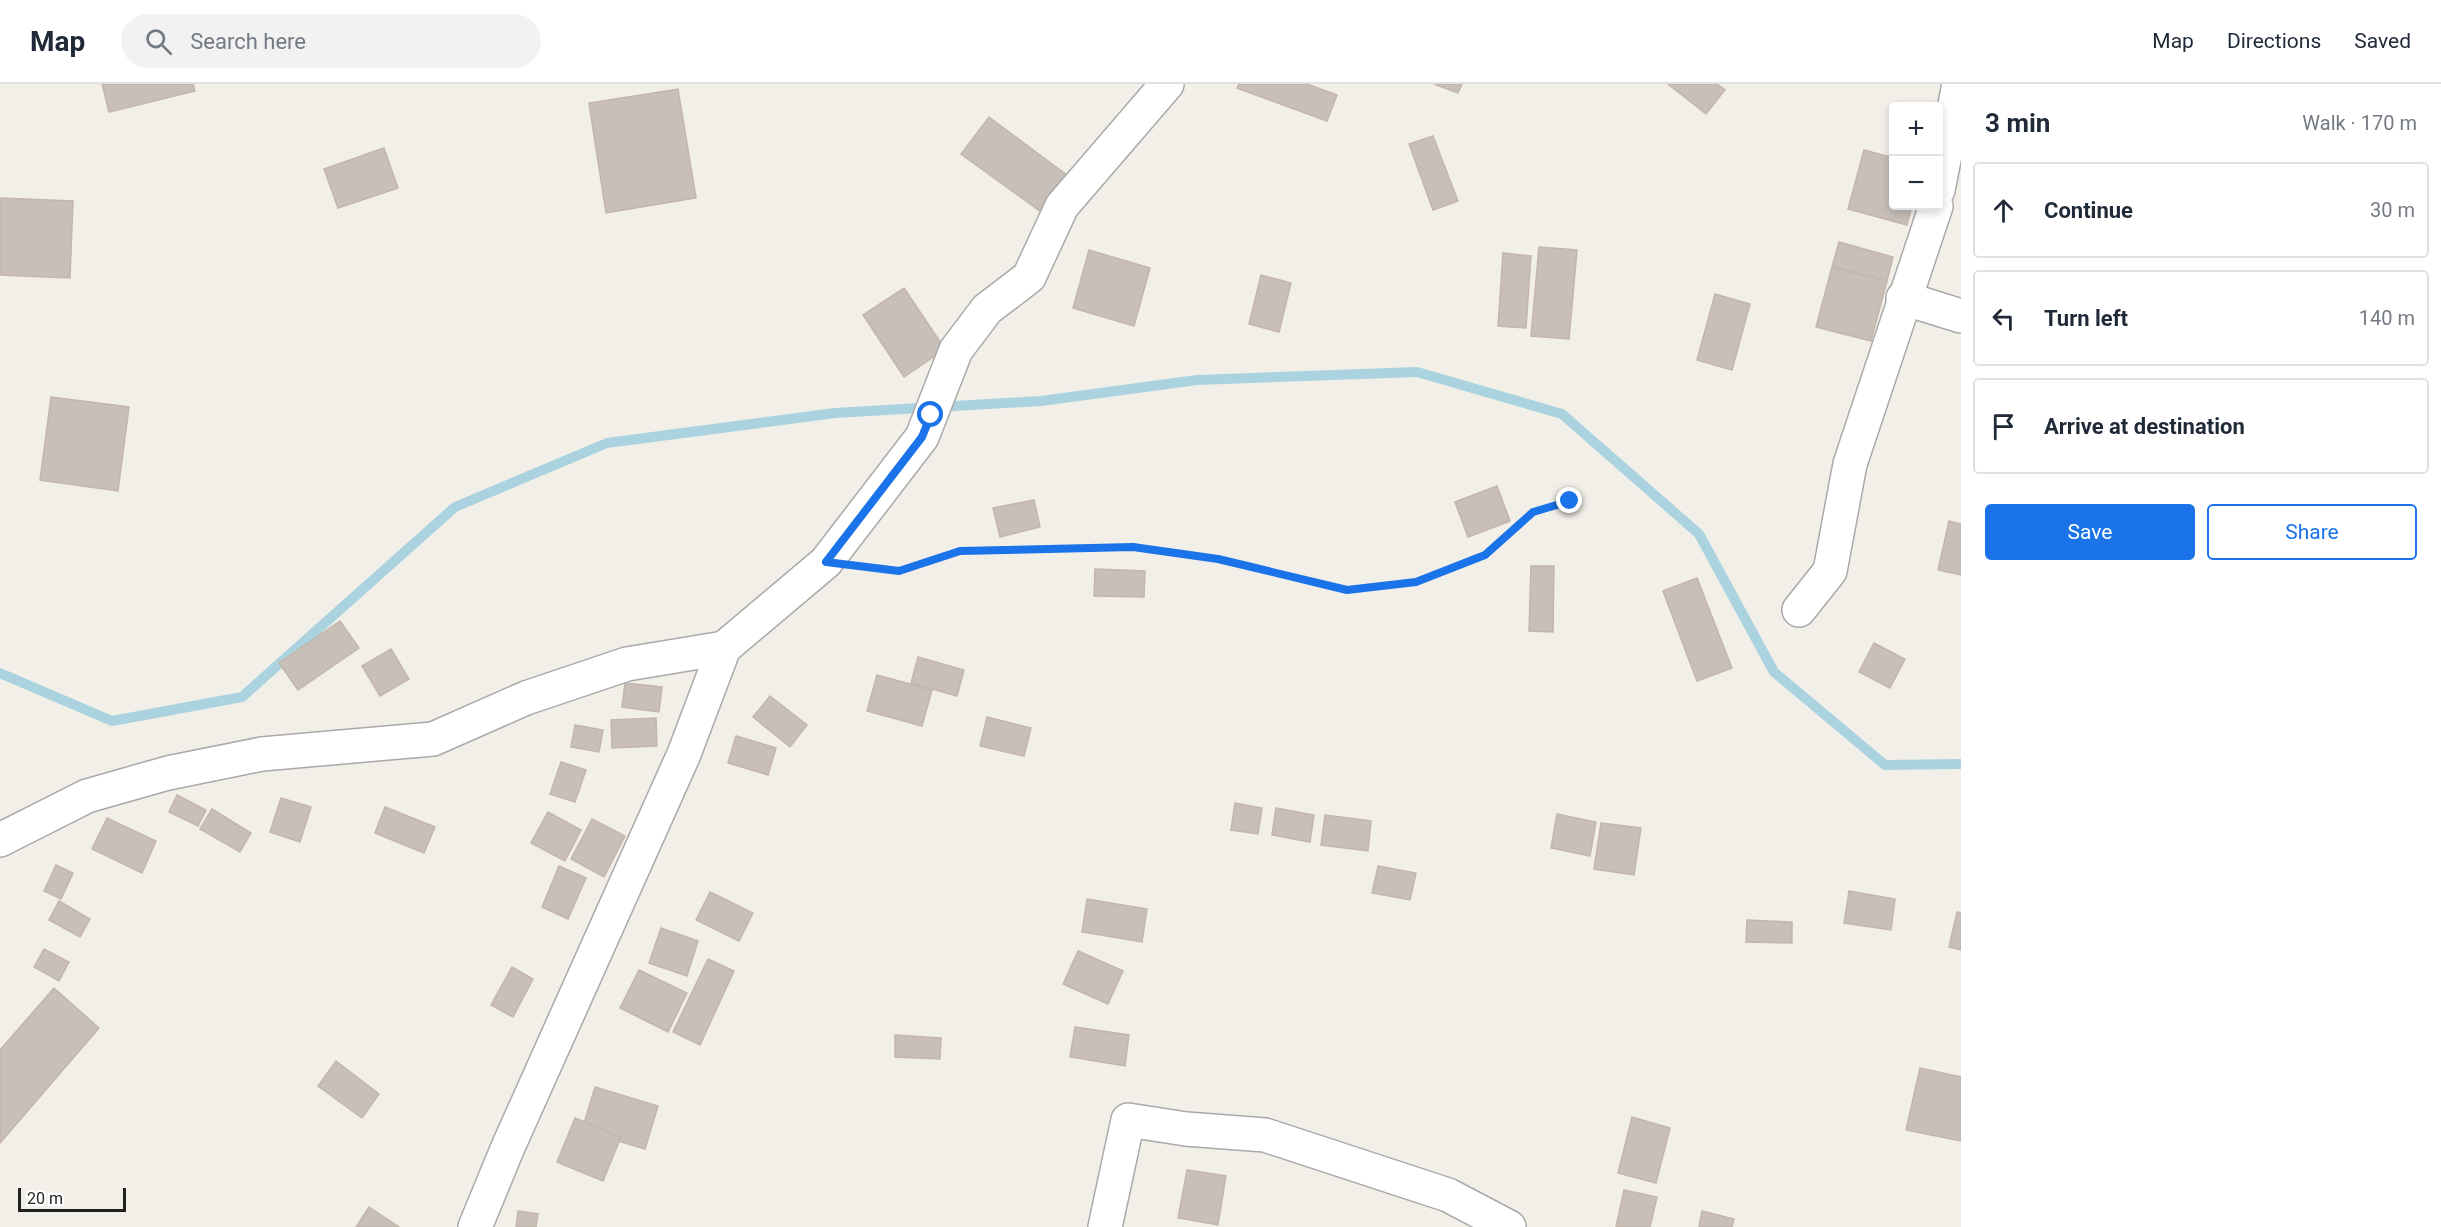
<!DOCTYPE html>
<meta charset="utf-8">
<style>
body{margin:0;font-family:Roboto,sans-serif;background:#f2f2f3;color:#1f2937}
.controls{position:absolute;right:18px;top:18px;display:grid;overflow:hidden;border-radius:6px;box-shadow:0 3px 9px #0003}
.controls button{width:54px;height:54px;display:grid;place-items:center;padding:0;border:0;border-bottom:2px solid #e0e1e3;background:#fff;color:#1f2937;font:30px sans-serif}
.scale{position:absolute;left:18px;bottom:15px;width:108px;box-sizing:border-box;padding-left:6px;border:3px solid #222;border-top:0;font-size:16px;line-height:21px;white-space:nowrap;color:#222;-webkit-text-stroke:4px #fff;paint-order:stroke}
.stop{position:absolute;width:18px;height:18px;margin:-14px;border:4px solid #1a73e8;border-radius:50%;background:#fff}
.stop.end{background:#1a73e8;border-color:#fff;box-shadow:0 2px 6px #0008}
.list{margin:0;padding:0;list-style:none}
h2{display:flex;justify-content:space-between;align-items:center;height:78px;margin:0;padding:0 24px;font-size:26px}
h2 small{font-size:20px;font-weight:400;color:#747a83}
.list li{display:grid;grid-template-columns:39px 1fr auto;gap:18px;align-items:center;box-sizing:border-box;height:96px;margin:0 12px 12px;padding:0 12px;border:2px solid #e0e1e3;border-radius:6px}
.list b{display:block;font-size:22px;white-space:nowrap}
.list em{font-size:20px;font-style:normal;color:#747a83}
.actions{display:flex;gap:12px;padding:18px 24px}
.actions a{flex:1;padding:14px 0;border:2px solid #1a73e8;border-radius:6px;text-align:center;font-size:21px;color:#1a73e8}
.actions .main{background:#1a73e8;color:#fff}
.icon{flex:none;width:33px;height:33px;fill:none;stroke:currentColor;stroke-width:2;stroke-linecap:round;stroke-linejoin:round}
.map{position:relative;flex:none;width:1961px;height:1143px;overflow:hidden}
header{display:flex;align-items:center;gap:36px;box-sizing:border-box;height:84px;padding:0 30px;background:#fff;border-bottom:2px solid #e0e1e3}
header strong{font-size:28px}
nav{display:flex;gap:33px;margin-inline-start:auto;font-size:21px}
.search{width:420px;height:54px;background:#f2f2f3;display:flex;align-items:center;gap:15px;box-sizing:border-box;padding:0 21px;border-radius:33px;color:#747a83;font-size:22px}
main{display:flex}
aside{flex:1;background:#fff}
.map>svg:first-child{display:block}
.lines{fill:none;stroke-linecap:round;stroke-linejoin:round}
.stream{stroke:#aad3df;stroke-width:10}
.building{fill:#c7bfb8;stroke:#c4b6ab;stroke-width:1.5}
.minor-casing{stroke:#a9a9a9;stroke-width:36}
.path{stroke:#fa8072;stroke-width:4;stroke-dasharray:3 3;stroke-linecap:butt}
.minor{stroke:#fff;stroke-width:33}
.route{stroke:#1a73e8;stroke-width:8}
</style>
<header>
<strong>Map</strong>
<div class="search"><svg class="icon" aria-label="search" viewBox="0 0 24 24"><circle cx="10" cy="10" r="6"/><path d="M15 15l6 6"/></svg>Search here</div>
<nav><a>Map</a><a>Directions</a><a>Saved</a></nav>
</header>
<main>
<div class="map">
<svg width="1961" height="1143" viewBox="0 0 1961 1143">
<rect width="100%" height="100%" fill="#f2efe9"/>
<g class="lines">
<polyline class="stream" points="0,589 112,637 242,613 455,423 607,359 835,329 1041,317 1197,296 1417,288 1562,330 1699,450 1774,588 1885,681 1961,680"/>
</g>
<g class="building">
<polygon points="102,0 193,0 195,7 109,28"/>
<polygon points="1239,0 1307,0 1337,11 1327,37 1237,4"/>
<polygon points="1434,0 1462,0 1458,9"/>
<polygon points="1668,0 1717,0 1725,6 1706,30"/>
<polygon points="678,5 696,114 606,129 589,19"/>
<polygon points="989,33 1068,92 1041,128 961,70"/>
<polygon points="1433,52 1458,117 1433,126 1409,60"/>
<polygon points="384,64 398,104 338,124 324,85"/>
<polygon points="1864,66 1894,74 1894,122 1912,122 1907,141 1848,125"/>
<polygon points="0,114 73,117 70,194 0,191"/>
<polygon points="1839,158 1893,173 1887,197 1832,183"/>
<polygon points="1539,163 1577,166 1569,255 1531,252"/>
<polygon points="1089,166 1150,184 1134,242 1073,224"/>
<polygon points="1503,169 1531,172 1526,244 1498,242"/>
<polygon points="1832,183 1887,197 1871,257 1816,243"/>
<polygon points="1261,191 1291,199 1279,248 1249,240"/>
<polygon points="904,204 945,265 904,293 863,231"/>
<polygon points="1715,210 1750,220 1732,286 1697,276"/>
<polygon points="51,313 129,323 118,407 40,396"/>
<polygon points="1497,402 1510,437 1468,453 1455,418"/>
<polygon points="1034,416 1040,443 1000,453 993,424"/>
<polygon points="1949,437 1961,440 1961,491 1938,486"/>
<polygon points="1531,482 1554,482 1553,548 1529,547"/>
<polygon points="1095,485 1145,487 1144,513 1094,512"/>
<polygon points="1697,494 1732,584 1697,597 1663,507"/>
<polygon points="340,537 359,564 298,606 279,579"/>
<polygon points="1874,559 1905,575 1890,604 1859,588"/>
<polygon points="391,565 409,595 380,612 362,582"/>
<polygon points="918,573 964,586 957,612 911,599"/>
<polygon points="877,591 932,606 922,642 867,627"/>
<polygon points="625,599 662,603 659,628 622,623"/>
<polygon points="770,612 807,641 790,663 753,633"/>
<polygon points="987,633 1031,644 1024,672 980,662"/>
<polygon points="656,634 657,662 612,664 611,636"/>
<polygon points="575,641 603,646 599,668 571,663"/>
<polygon points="736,652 776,664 768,691 728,679"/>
<polygon points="561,678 586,686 575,718 550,710"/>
<polygon points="177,711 206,726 198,742 169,728"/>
<polygon points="281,714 311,723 300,758 270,748"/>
<polygon points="1235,719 1262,724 1258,750 1231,746"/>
<polygon points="385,723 435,743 424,769 375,749"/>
<polygon points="1276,724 1314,731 1310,758 1272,751"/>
<polygon points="212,725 251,749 240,768 200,745"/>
<polygon points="548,728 581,746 565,777 531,759"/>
<polygon points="1557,730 1596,738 1590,772 1551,764"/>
<polygon points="1325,731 1371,737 1368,767 1321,761"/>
<polygon points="107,734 156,757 142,789 92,765"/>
<polygon points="592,735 625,752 604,793 571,775"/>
<polygon points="1601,739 1641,744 1634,791 1594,785"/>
<polygon points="56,781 73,789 61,815 44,807"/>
<polygon points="559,782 586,794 568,835 542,823"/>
<polygon points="1378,782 1416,789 1410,816 1372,809"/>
<polygon points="1849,807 1895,815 1891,846 1844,839"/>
<polygon points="710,808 753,829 739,857 696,836"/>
<polygon points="1087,815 1147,825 1142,858 1082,848"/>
<polygon points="59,817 90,835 80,853 49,836"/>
<polygon points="1957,828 1961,829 1961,866 1949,863"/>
<polygon points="1747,836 1792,838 1792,859 1746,858"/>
<polygon points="661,844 698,857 687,892 649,879"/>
<polygon points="44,865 69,878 59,897 34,883"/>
<polygon points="1078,867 1123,887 1108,920 1063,900"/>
<polygon points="708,875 734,887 700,961 673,948"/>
<polygon points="512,883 533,895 513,933 491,921"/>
<polygon points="639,886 687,909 668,948 620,924"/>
<polygon points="54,904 99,944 0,1059 0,966"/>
<polygon points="1075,943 1129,951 1125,982 1070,973"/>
<polygon points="895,951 941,954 940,975 895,973"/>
<polygon points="336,977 379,1010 362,1034 318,1002"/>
<polygon points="1920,984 1961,993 1961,1057 1906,1046"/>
<polygon points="595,1003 658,1022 645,1065 582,1046"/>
<polygon points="1632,1033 1670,1044 1656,1099 1618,1089"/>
<polygon points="575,1034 621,1053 603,1097 557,1078"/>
<polygon points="1187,1086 1226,1092 1218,1141 1178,1134"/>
<polygon points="1624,1106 1657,1113 1650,1143 1616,1143"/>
<polygon points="369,1123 399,1143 356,1143"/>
<polygon points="518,1127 538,1130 536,1143 516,1143"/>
<polygon points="1702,1127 1734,1135 1732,1143 1699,1143"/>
</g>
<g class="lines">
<defs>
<g id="minor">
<polyline points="1938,106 1959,0"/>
<polyline points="1903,214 1961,232"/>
<polyline points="1799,526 1830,487 1850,380 1936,122"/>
<polyline points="0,756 87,712 168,689 262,670 433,655 526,614 627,580 724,564"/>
<polyline points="475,1143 508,1063 684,670 724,564 826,478 922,353 956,266 987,225 1029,193 1062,122 1167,0"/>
<polyline points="1105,1143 1128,1036 1186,1045 1265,1051 1448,1111 1509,1143"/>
</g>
</defs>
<use href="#minor" class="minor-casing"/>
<polyline class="path" points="865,483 899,487 960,467 1133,463 1218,475 1347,506 1416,498 1485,471 1533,428 1570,417"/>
<use href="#minor" class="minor"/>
</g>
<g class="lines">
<polyline class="route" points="931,331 922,353 826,478 899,487 960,467 1133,463 1218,475 1347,506 1416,498 1485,471 1533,428 1570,417"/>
</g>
</svg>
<div class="controls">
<button>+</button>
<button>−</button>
</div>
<div class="scale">20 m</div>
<div class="stop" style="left:931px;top:331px"></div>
<div class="stop end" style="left:1570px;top:417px"></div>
</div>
<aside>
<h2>3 min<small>Walk · 170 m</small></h2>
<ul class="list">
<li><svg class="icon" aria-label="ahead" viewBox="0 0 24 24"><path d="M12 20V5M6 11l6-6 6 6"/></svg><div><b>Continue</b></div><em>30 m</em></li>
<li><svg class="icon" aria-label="left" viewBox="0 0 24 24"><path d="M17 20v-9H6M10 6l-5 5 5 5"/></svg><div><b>Turn left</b></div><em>140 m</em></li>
<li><svg class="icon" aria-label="arrive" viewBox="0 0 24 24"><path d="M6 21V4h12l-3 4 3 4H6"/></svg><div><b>Arrive at destination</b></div></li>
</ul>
<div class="actions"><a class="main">Save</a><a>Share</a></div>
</aside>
</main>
